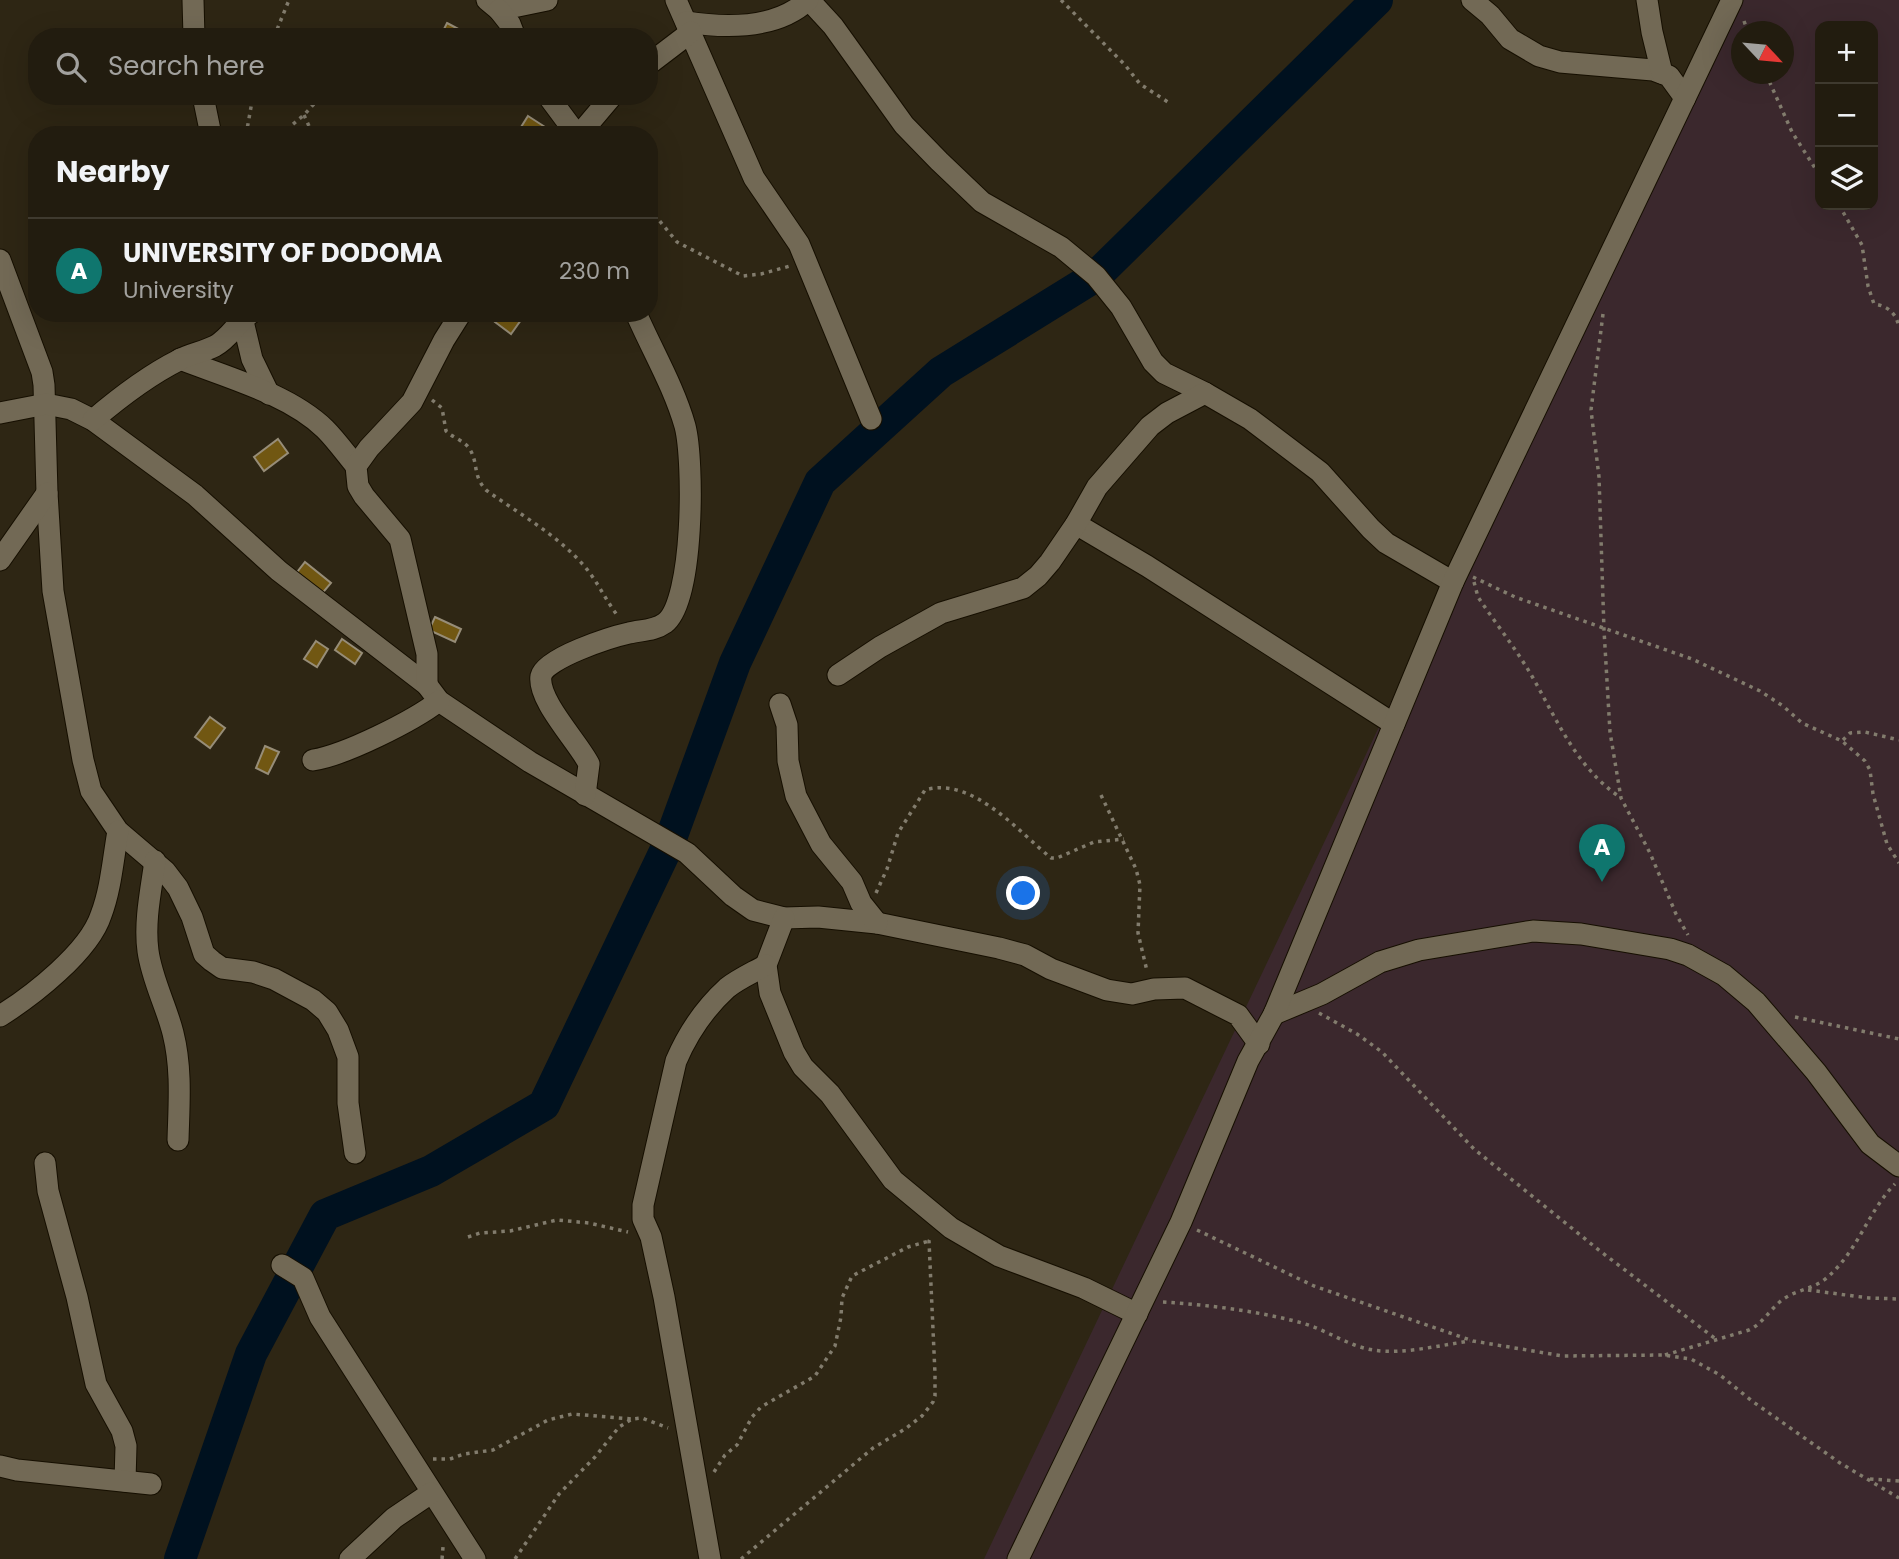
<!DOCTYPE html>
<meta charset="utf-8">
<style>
body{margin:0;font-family:Poppins,sans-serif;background:#2a2518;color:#f1f3f6}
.controls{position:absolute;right:21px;top:21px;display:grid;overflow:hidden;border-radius:14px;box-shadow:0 7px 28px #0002}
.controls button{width:63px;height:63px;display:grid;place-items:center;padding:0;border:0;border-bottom:2px solid #3f3a2f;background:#221c0f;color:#f1f3f6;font:35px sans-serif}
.compass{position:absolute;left:1731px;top:21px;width:63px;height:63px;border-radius:50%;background:#221c0f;box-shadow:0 7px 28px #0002;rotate:116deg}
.you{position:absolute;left:1024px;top:894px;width:24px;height:24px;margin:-18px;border:5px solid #fff;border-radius:50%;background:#1a73e8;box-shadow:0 0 0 10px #1a73e833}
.badge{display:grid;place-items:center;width:46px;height:46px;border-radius:50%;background:#0f766e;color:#fff;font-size:23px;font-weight:700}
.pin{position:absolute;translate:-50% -58px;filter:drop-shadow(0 2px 4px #0008)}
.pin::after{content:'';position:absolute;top:37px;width:24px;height:21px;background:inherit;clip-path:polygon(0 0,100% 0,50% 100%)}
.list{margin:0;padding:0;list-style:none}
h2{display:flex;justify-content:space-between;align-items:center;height:91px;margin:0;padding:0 28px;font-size:30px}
h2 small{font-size:23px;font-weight:400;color:#a2a19e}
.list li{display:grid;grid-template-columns:46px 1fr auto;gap:21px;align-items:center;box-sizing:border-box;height:105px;padding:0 28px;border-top:2px solid #3f3a2f}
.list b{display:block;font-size:26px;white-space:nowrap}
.list p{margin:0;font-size:23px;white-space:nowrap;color:#a2a19e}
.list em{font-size:23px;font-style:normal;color:#a2a19e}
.icon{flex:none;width:38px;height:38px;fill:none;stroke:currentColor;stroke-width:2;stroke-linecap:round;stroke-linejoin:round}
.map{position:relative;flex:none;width:1899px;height:1559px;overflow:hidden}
.search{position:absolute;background:#221c0f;box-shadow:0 7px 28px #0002;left:28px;top:28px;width:630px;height:77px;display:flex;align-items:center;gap:18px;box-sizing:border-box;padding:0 24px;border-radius:28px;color:#a2a19e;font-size:26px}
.panel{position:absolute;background:#221c0f;box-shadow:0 7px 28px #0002;left:28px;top:126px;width:630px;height:196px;border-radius:28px}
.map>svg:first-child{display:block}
.education{fill:#3b282d;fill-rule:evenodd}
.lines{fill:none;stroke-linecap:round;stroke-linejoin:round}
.river{stroke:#00111f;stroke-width:32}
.building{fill:#715712;stroke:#978d78;stroke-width:2}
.minor-casing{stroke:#160f01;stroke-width:23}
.path{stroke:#827c6d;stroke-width:3.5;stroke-dasharray:3.5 5;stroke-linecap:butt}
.minor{stroke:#726955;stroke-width:21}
</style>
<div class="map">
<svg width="1899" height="1559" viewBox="0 0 1899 1559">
<rect width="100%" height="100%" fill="#2e2614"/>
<path class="education" d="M 1724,0 L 1899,0 L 1899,1559 L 984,1559 ZM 1820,26 L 1873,26 L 1873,205 L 1820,205 ZM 1742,32 L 1784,32 L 1784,74 L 1742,74 Z"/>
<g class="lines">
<polyline class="river" points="180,1559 251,1354 325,1215 431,1171 544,1105 670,841 735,663 820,482 941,372 1096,276 1377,0"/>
</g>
<g class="building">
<polygon points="447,23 466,33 464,37 440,37"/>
<polygon points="528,116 545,127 540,135 516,135"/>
<polygon points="501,313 526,313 511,334 495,322"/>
<polygon points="278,439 288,453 264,471 254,457"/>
<polygon points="305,562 331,583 320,596 294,576"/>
<polygon points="435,617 461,629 455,642 429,630"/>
<polygon points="342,639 362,653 355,664 335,650"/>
<polygon points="316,641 328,649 317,667 304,659"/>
<polygon points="210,717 225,728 210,748 195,737"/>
<polygon points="265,746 279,752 268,774 256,768"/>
</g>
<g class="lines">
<defs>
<g id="minor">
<polyline points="193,0 194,37"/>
<polyline points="487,0 499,10 547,0"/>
<polyline points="676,0 754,178 799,244 871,419"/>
<polyline points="809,0 833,26 904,125 939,161 982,202 1061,247 1096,276 1121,307 1153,362 1164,373 1205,393"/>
<polyline points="1472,0 1490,15 1510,39 1539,56 1560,62 1653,70 1669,76 1685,98"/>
<polyline points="1647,0 1652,32 1662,73"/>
<polyline points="499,10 510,24 515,37"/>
<path d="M 686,22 C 725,28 777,29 808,0"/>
<polyline points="649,64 691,32"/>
<polyline points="203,96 211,135"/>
<polyline points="548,96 577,135"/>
<polyline points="579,135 612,96"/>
<polyline points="0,260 42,372 44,385 47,493 53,591 83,760 91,791 118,831 165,871 178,888 192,917 204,954 212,961 222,968 253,972 274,979 313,1000 327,1012 338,1030 348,1057 348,1103 355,1153"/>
<polyline points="241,313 252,359 269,394"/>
<path d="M 180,359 C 226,377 289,394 325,429 C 336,440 346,454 356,466"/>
<polyline points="0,413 46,404 71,409 93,420 195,495 279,571 427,685 439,701 530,762 687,853 733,896 753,910 784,918 818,917 877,923 999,948 1025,955 1051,969 1107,990 1132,994 1154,989 1185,988 1238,1015 1259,1044"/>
<path d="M 93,420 C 120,397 147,376 179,360 C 190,354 203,352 215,346 C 230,338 237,322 251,313"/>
<polyline points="1076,524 1147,566 1394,724"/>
<polyline points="0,560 47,493"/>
<polyline points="838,675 880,647 941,613 1023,588 1038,576 1050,562 1076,524 1097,487 1150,426 1167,413 1205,393 1250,419 1320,472 1371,529 1386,543 1453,582"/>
<polyline points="427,685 427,654 400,539 364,496 358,486 356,466 369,448 412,402 444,340 461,313"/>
<polyline points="780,704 787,725 788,761 796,796 821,844 852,882 861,903 877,923"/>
<path d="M 313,760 C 345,755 413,721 439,701"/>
<path d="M 585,795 L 589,764 C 578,742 537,700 541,676 C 545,658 611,637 629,633 C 641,630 654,631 665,623 C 694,601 694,461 685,426 C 674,387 652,350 636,313"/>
<path d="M 155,861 C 151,890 144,922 148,951 C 152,980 166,1005 173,1033 C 182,1069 179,1104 178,1140"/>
<polyline points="784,918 766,965 770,993 794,1052 803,1067 830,1094 893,1180 951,1228 999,1256 1084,1288 1137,1314"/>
<polyline points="1274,1014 1322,994 1380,962 1419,950 1533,931 1581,934 1670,949 1688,955 1724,975 1756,1002 1816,1072 1870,1144 1899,1166"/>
<path d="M 0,1016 C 32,996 89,952 101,915 C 111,889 113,859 118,831"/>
<polyline points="45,1163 48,1191 77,1297 96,1384 122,1431 126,1446 125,1481"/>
<polyline points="282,1265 303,1278 320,1317 475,1559"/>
<polyline points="0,1466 17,1470 151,1484"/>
<polyline points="350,1559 394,1518 431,1493"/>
<path d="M 710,1559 L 664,1297 L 651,1237 L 643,1219 L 643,1205 L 676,1061 C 688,1033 704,1009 727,988 C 738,979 754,972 766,965"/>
<polyline points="1018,1559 1181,1222 1248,1061 1274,1014 1453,582 1732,0"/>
</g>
</defs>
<use href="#minor" class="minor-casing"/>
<g class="path">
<polyline points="1061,0 1125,65 1140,84 1171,104"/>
<polyline points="1744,21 1748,32"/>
<polyline points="274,37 289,0"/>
<polyline points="382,37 394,29"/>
<polyline points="1766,74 1792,132 1820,176"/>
<polyline points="304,115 313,135"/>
<polyline points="246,135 253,96"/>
<polyline points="280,135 304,115 321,96"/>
<path d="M 1839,205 L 1862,245 L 1868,286 L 1874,304 C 1888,306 1896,313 1899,327"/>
<polyline points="649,208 677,242 743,276 761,274 790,266"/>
<polyline points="1603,314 1591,410 1599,477 1604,630 1610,732 1621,798 1650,853 1676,914 1688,935"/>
<path d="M 432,400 L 442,408 L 446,431 C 453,438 463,440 469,448 C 479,463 472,475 486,490 C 519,514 558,535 585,567 C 598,582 606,601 618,616"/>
<polyline points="1473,577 1515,597 1692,659 1760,691 1783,706 1802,723 1842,741 1865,761 1870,770 1873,794 1887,844 1899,863"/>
<path d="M 1474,582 L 1478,597 C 1496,624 1517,650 1533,678 C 1558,722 1577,768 1621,798"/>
<polyline points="1843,740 1850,733 1865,732 1899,740"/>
<polyline points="1101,795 1136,869 1140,885 1138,933 1147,971"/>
<path d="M 876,893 L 887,869 L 898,833 L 925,790 C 972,776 1018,831 1051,858 L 1057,858 L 1094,842 L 1124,839"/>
<polyline points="1319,1013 1357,1034 1382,1052 1474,1149 1600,1251 1717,1340"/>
<polyline points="1795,1017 1899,1039"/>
<polyline points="1197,1230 1314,1286 1473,1341 1563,1356 1663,1355 1691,1359 1720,1375 1752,1401 1840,1463 1899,1498"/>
<polyline points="468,1237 480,1233 510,1231 557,1220 589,1223 628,1232"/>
<polyline points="1808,1290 1869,1298 1899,1299"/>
<path d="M 1163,1302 C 1209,1305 1258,1311 1302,1323 C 1327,1330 1348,1346 1373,1350 C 1401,1355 1441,1345 1470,1341"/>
<path d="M 1665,1355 L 1749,1330 C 1764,1323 1771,1307 1785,1298 C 1797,1290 1812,1289 1824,1280 C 1858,1253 1867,1212 1895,1184"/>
<polyline points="433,1459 450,1459 464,1454 493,1450 548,1420 572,1414 632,1419"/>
<polyline points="714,1472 725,1455 737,1445 752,1417 761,1407 815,1376 835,1346 841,1317 842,1298 852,1276 908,1247 929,1241"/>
<polyline points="1870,1479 1899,1481"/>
<polyline points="442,1559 443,1547"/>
<polyline points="515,1559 559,1494 595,1457 619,1427 632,1419 642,1418 668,1428"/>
<polyline points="741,1559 873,1448 905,1429 922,1416 933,1402 935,1396 935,1374 929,1241 931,1237"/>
</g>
<use href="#minor" class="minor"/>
</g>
</svg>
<div class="controls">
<button>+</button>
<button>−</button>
<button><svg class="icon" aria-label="layers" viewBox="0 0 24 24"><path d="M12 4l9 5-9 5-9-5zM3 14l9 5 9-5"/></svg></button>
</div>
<svg class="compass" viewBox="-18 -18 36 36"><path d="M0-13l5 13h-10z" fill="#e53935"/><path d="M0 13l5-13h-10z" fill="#a2a19e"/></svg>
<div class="you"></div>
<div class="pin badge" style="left:1602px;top:882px">A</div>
<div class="search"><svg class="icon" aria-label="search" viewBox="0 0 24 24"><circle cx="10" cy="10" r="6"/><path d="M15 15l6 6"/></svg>Search here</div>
<section class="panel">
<h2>Nearby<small></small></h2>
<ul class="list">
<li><span class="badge">A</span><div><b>UNIVERSITY OF DODOMA</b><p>University</p></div><em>230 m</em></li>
</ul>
</section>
</div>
